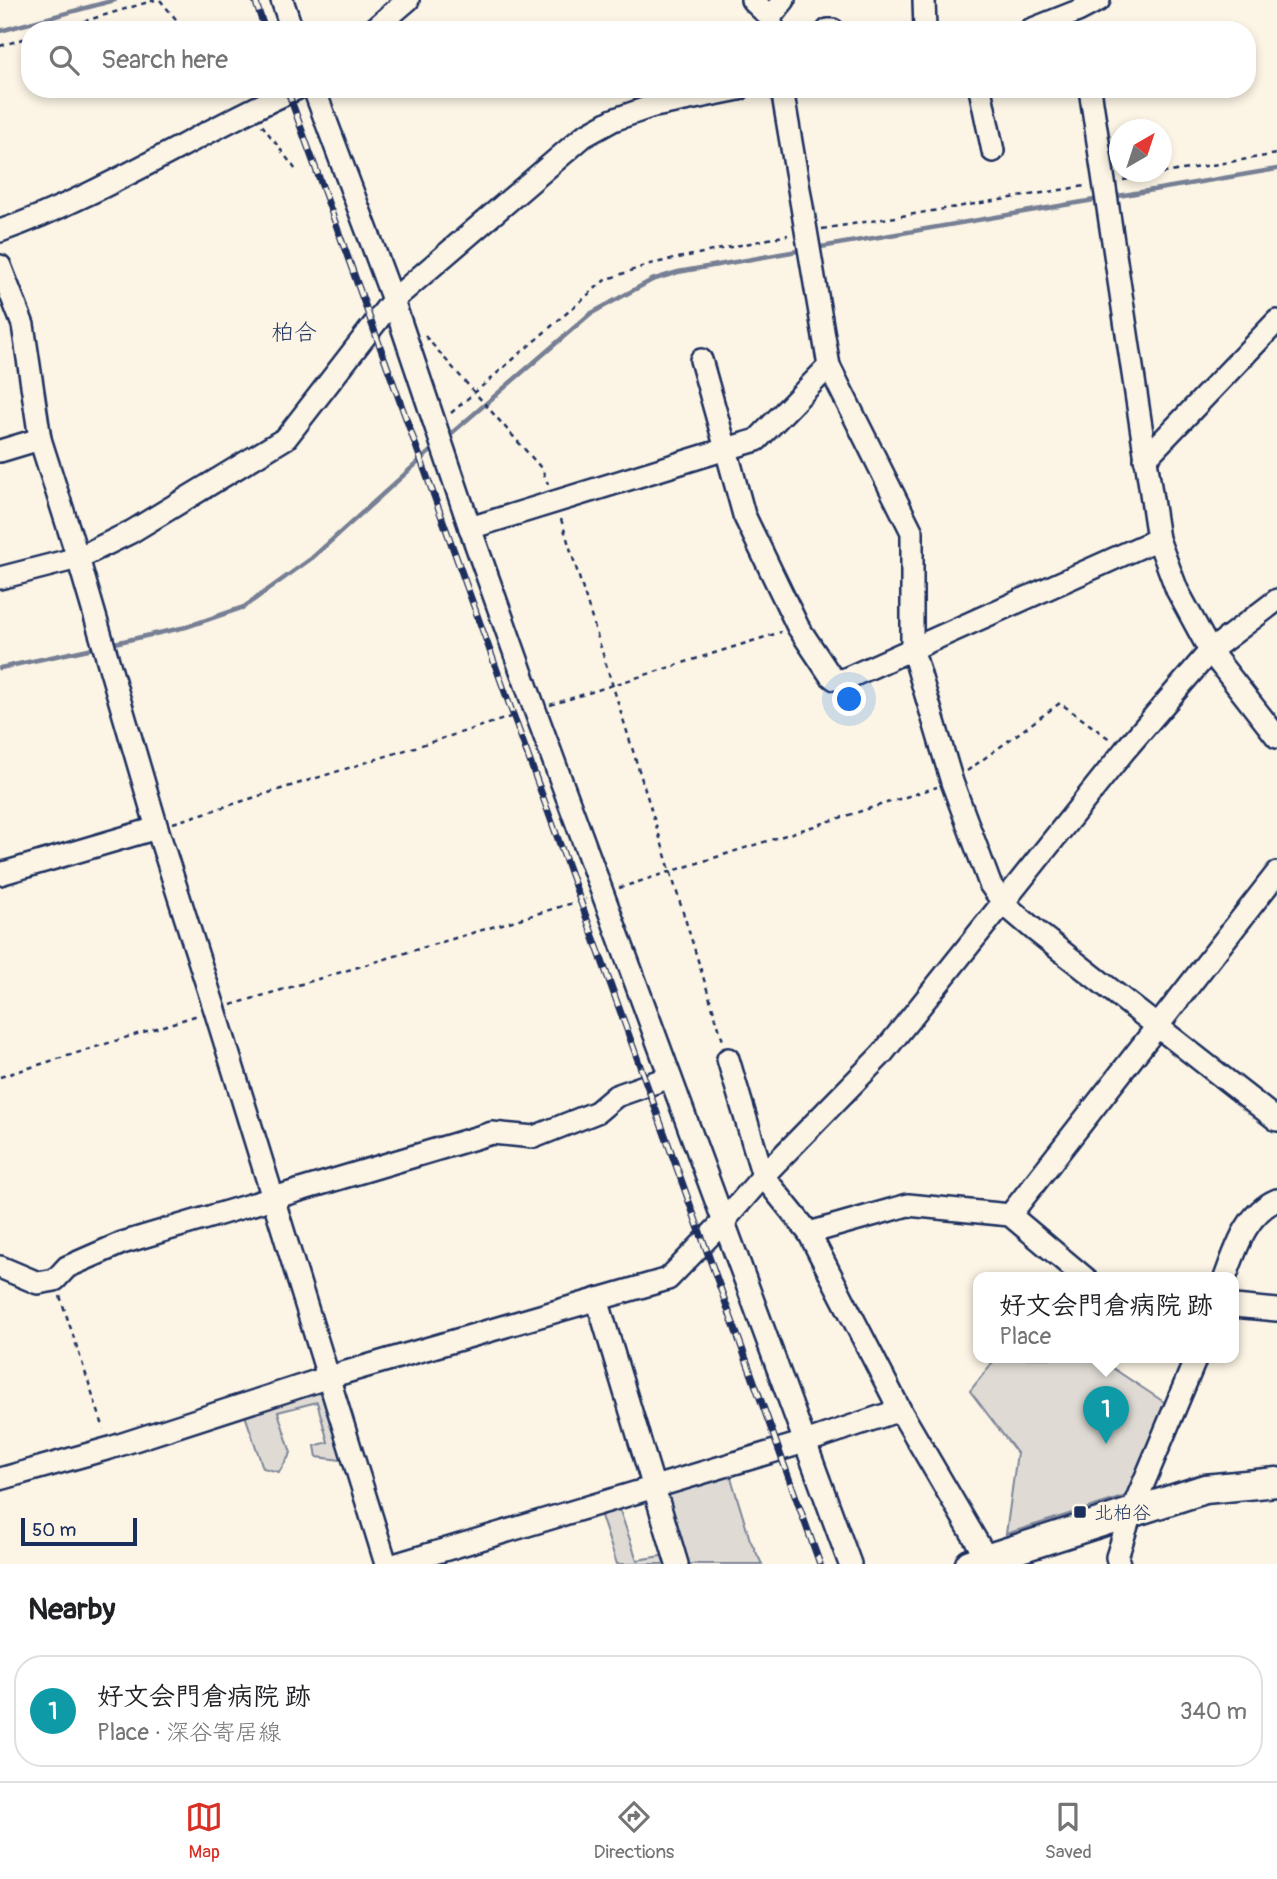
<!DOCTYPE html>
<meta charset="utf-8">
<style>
body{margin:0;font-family:Pangolin,"Klee One",sans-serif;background:#f6f6f6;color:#202124}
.compass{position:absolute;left:1109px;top:119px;width:63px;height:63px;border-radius:50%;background:#fff;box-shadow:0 4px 10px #0003;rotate:39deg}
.scale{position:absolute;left:21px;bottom:18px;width:116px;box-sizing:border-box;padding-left:7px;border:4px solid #1b2f5e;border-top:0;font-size:19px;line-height:24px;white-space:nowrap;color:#1b2f5e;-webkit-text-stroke:5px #fcf5e5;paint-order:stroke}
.you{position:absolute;left:850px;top:700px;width:24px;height:24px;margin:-18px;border:5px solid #fff;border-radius:50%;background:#1a73e8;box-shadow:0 0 0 10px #1a73e833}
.badge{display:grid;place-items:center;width:46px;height:46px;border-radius:50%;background:#d93025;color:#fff;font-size:23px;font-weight:700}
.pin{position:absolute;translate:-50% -58px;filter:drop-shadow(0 2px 4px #0008)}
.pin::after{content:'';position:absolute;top:37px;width:24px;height:21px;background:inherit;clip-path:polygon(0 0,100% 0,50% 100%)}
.popup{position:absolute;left:973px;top:1272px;width:266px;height:91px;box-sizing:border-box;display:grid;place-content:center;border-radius:14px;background:#fff;filter:drop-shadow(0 2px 5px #0005);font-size:23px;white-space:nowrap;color:#757577}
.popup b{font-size:26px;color:#202124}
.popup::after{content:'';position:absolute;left:50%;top:100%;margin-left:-14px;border:14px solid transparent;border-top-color:#fff}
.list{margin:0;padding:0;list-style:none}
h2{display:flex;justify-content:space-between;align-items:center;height:91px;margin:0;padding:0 28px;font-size:30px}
h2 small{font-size:23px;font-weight:400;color:#757577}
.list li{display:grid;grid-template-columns:46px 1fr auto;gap:21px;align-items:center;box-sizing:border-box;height:112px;margin:0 14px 14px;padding:0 14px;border:2px solid #e0e0e0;border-radius:28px}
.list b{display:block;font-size:26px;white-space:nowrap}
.list p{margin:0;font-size:23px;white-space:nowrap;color:#757577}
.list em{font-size:23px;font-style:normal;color:#757577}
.icon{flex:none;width:38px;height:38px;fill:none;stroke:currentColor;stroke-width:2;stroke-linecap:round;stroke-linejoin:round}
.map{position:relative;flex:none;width:1277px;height:1564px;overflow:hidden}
.search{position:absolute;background:#fff;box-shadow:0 4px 10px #0003;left:21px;right:21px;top:21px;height:77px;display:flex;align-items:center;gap:18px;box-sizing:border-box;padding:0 24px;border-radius:28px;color:#757577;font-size:26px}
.sheet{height:217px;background:#fff}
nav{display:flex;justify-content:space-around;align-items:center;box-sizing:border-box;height:98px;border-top:2px solid #e0e0e0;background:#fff;font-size:19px;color:#757577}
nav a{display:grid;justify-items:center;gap:4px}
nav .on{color:#d93025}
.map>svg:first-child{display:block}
.green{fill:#dfdbd4;stroke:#7d8599;stroke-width:2}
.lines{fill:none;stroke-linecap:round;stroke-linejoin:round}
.stream{stroke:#767f94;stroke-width:4.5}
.minor-casing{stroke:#1b2f5e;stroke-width:26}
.major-casing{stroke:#1b2f5e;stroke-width:33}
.path{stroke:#1b2f5e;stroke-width:2.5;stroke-dasharray:5 5;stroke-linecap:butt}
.minor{stroke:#fcf5e5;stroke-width:21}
.major{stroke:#fcf5e5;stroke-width:28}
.rail-casing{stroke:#1b2f5e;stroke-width:7}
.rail{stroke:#fcf5e5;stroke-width:4.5;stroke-dasharray:13;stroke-linecap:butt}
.poi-dot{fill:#1b2f5e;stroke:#fcf5e5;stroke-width:2.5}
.labels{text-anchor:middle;stroke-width:5;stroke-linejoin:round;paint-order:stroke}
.poi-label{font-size:19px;fill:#1b2f5e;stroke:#fcf5e5;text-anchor:start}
.quarter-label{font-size:23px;fill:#1b2f5e;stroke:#fcf5e5}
</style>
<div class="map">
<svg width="1277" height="1564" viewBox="0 0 1277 1564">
<rect width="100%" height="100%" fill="#fcf5e5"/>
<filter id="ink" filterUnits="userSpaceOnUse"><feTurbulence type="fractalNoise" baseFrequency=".0143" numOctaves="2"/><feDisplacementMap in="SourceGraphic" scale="14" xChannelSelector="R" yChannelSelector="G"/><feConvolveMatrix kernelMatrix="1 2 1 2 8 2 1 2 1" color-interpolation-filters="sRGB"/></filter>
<g filter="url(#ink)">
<g class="green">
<polygon points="996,1358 1108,1358 1108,1365 1170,1406 1129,1495 1006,1534 1017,1453 970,1391"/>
<polygon points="325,1383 350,1461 317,1457 315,1446 328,1442 317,1402 278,1412 291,1453 279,1472 263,1468 246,1418 246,1408"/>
<polygon points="729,1471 750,1540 762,1564 685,1564 664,1490"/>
<polygon points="618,1505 637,1560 667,1555 670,1564 617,1564 599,1510"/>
</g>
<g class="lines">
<g class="stream">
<polyline points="0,31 115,0"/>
<polyline points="1112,197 1277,169"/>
<polyline points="815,248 1100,199"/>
<polyline points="446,438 590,314 652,280 678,272 803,250"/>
<polyline points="110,644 186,627 244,607 312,558 436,446"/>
<polyline points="0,668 98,647"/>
</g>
<defs>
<g id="minor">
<polyline points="282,0 292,30"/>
<polyline points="752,0 770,17 773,30"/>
<polyline points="924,0 925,30"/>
<polyline points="770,17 784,0"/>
<polyline points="373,30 408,0"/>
<polyline points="828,30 833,30"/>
<polyline points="1030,30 1078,11 1099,0"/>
<polyline points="314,89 393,300 470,528 535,710 850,1564"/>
<polyline points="782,89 829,366 757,440 726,449 744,515 798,627 830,675 835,679 843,680 1158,539"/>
<polyline points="980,89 993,151"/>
<polyline points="1090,89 1158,539 1177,590 1210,651 1277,737"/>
<path d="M 0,231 C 101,196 197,133 296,89"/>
<polyline points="0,266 23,325 40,439 78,558 157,828 215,1010 386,1564"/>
<polyline points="829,366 912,532 912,648 952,782 990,884 1004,904 1037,932 1277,1120"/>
<polyline points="0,451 40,439"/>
<polyline points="1145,459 1277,321"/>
<polyline points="470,528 726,449 701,360"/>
<polyline points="0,578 78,558 131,532 286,438 393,300 584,136 613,120 650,107 739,89"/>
<polyline points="0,874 157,828"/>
<polyline points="728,1059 763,1176 809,1233 900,1410 987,1559"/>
<polyline points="1010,1215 1277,873"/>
<polyline points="809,1233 908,1205 1010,1215 1085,1278"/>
<polyline points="0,1267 38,1283 55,1280 67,1267 122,1243 492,1133 534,1137 597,1112 616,1096 670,1077"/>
<path d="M 1225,1278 C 1236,1249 1246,1213 1277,1200"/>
<polyline points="597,1299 677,1564"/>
<polyline points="1234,1306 1277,1310"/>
<polyline points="0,1479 110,1448 329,1377 668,1279 723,1222 763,1176 882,1054 1125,750 1210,651 1277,600"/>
<polyline points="397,1564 805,1442 900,1410"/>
<polyline points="1119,1564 1117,1557 1131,1513 1196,1358"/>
</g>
<polyline id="major" points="970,1564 1205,1489 1277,1482"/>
</defs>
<use href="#minor" class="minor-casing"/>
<use href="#major" class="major-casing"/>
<g class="path">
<polyline points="160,0 185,30"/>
<polyline points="55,30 155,0"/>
<polyline points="0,46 30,37"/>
<polyline points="262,125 296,170"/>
<polyline points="1123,180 1277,154"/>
<polyline points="822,229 1085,186"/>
<polyline points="425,336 542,469 548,484"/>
<polyline points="451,413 605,280 650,264 788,235"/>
<polyline points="561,519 723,1041"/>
<polyline points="550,705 781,632"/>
<polyline points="967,771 1060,703 1111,740"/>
<polyline points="173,823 517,715"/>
<polyline points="619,888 937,787"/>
<polyline points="231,1005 586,899"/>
<polyline points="0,1077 198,1015"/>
<polyline points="60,1296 104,1429"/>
</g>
<use href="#minor" class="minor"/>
<use href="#major" class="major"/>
<defs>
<g id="rail">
<polyline points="255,0 265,30"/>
<polyline points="287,89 820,1564"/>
</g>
</defs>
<use href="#rail" class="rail-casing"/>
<use href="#rail" class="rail"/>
</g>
</g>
<rect class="poi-dot" x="1073" y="1505" width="14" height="14" rx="3.5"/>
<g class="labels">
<g class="poi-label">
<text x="1094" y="1519">北柏谷</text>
</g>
<g class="quarter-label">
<text x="294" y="340">柏合</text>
</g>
</g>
</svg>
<svg class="compass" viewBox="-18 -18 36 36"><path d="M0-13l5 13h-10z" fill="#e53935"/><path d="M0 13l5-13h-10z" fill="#757577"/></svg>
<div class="scale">50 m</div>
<div class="you"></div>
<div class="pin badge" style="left:1106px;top:1444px;background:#0f9aa8">1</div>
<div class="popup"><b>好文会門倉病院 跡</b>Place</div>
<div class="search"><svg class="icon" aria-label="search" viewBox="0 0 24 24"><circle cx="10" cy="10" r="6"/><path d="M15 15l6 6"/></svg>Search here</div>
</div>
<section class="sheet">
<h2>Nearby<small></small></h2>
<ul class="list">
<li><span class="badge" style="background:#0f9aa8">1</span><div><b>好文会門倉病院 跡</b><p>Place · 深谷寄居線</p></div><em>340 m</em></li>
</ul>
</section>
<nav>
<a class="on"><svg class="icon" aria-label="map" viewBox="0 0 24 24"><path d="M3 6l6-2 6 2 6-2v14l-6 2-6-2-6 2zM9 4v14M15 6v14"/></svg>Map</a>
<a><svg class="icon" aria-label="directions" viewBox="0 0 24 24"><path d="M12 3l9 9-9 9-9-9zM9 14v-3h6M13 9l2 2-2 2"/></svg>Directions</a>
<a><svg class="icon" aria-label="saved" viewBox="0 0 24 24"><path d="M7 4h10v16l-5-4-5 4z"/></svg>Saved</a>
</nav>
